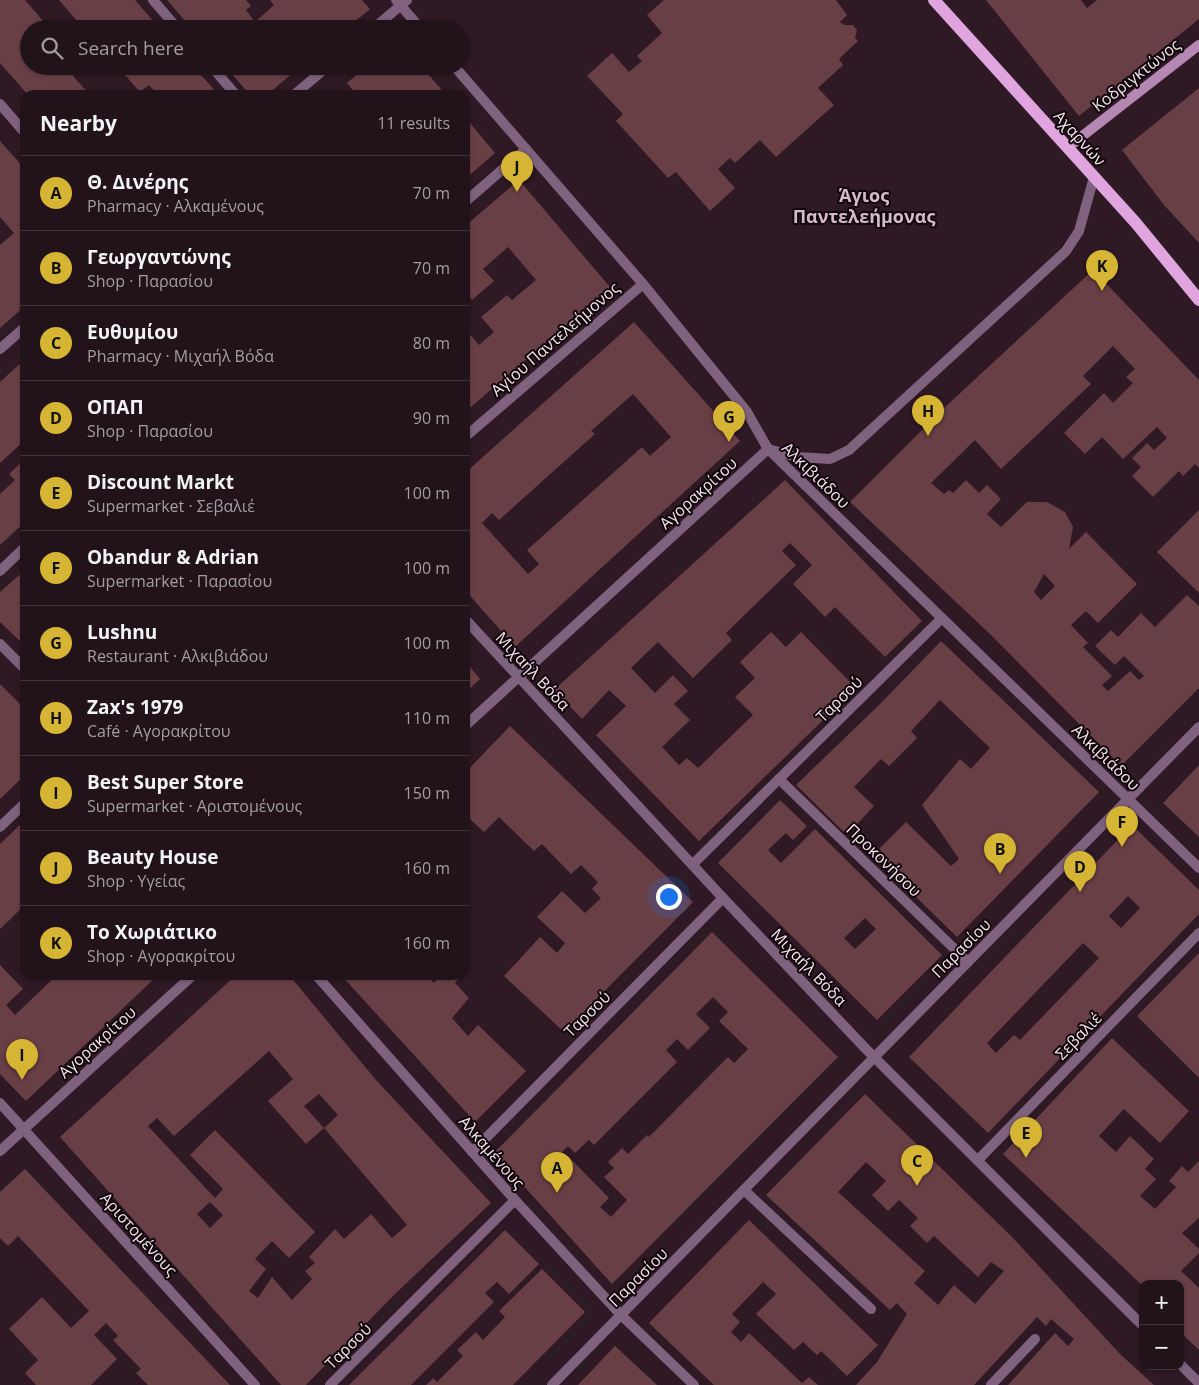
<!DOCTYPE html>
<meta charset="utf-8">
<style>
body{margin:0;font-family:"Open Sans",sans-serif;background:#2e2028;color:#f1f3f6}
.controls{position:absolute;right:15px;bottom:15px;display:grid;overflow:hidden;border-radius:10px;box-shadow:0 1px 4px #0004}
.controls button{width:45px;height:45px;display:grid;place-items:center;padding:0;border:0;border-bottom:1px solid #3f323a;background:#22131b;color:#f1f3f6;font:25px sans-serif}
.you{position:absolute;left:668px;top:896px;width:18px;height:18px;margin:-12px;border:4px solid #fff;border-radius:50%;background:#1a73e8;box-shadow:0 0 0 8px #1a73e833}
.badge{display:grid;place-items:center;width:32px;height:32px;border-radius:50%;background:#d6b534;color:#111;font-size:16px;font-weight:700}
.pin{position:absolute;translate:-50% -41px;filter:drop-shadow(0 1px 2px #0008)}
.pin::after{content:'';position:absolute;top:26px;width:18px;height:15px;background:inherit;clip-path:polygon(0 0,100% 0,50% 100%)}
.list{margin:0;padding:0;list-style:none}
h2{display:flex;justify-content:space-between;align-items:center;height:65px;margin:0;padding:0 20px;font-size:21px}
h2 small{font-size:16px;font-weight:400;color:#a29ea3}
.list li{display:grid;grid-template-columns:32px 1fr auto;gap:15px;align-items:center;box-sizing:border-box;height:75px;padding:0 20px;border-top:1px solid #3f323a}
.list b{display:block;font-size:19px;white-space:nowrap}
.list p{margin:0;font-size:16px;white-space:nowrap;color:#a29ea3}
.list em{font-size:16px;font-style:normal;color:#a29ea3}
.icon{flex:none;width:28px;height:28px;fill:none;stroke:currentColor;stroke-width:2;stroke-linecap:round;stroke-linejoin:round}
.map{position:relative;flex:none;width:1199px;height:1385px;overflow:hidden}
.search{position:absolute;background:#22131b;box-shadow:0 1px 4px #0004;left:20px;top:20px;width:450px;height:55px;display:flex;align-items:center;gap:12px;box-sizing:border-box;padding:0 18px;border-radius:28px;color:#a29ea3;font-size:19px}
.panel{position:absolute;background:#22131b;box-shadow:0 1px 4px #0004;left:20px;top:90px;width:450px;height:890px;border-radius:15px}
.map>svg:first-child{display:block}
.building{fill:#693f46;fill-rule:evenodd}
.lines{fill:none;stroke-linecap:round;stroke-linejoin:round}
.pedestrian{stroke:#7f637e;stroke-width:10}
.minor{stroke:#7f637e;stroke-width:10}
.tertiary{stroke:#7f637e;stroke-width:10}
.secondary{stroke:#b588b4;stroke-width:10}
.primary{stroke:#e0a5de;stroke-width:12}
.labels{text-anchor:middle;stroke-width:4;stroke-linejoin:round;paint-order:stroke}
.street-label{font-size:16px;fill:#f4e5eb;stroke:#10070c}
.neighbourhood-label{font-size:18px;font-weight:bold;fill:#d6b9c6;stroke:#10070c}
</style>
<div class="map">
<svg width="1199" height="1385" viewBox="0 0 1199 1385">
<rect width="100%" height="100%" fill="#2e1924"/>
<g class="building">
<polygon points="0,0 25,0 50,29 29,29 29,66 83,66 73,76 90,95 28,95 0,63"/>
<polygon points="59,0 135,0 160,29 84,29"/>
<polygon points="167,0 246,0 251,6 246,10 255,22 274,5 270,0 362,0 370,9 346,29 192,29"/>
<polygon points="664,0 836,0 847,15 840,22 844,25 853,25 857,30 855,38 858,41 839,59 843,65 818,88 834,105 776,157 760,140 735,163 730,158 718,169 735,188 710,211 676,172 668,178 616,121 623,114 587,76 612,53 629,72 642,61 637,56 662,33 647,15"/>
<polygon points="986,0 1081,0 1087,8 1097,0 1199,0 1199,19 1079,116"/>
<polygon points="117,66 193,66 219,95 158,95 149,85 140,92"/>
<polygon points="225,66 301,66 267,95 250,95"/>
<polygon points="367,66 421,66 446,95 357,95 347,83"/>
<polygon points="1199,88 1199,243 1164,205 1122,150"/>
<polygon points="465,117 495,153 465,179"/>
<polygon points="0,141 25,169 25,306 0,328 0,245 14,233 0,217"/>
<polygon points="519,180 610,287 465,412 465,333 467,331 479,345 494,332 481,317 507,295 512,300 536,280 508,247 483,269 494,281 472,300 465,291 465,226"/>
<path d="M 1093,270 L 1199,380 L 1199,468 L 1195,464 L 1183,476 L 1179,471 L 1153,497 L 1132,476 L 1141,467 L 1132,458 L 1147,443 L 1154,450 L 1167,438 L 1157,427 L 1123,459 L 1102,437 L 1085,454 L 1064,433 L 1104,393 L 1113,403 L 1133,383 L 1126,377 L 1135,369 L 1113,346 L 1083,376 L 1091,384 L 1001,469 L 975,440 L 931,483 L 944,494 L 949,490 L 953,493 L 966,480 L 979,493 L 987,485 L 1001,499 L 987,514 L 1001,527 L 1027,502 L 1047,502 L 1065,512 L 1073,527 L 1069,549 L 1086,532 L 1137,584 L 1098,623 L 1086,611 L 1071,625 L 1088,643 L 1083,647 L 1112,676 L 1102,685 L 1108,691 L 1130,671 L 1139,680 L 1144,676 L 1124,656 L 1115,665 L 1095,646 L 1111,630 L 1118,637 L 1141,613 L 1155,627 L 1187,595 L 1199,606 L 1199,688 L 1121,766 L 991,635 L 850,502 L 944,408 ZM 1044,574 L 1055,586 L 1041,600 L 1034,592 Z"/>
<path d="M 634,322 L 740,441 L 515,647 L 465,590 L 465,473 ZM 633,394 L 671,437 L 650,456 L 642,447 L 527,550 L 539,564 L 528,574 L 482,523 L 492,513 L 499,520 L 595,434 L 591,431 Z"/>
<polygon points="25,359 25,440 0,463 0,382"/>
<polygon points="25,459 25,522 0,545 0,494 15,480 9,474"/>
<polygon points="785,480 922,621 885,657 835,607 825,617 793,584 812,565 790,543 782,551 796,565 726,633 732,640 693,678 658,642 631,668 655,693 673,675 688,691 674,704 690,720 662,747 679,765 687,758 698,768 753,715 735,697 755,678 740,662 771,632 786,647 801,632 856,688 699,841 596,735 626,706 609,690 582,719 554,690"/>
<polygon points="1199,510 1199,593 1157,552"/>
<polygon points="25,570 25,646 0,622 0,592"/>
<polygon points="941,641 1099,792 957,937 873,855 906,822 951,866 959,859 922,805 960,759 971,769 990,748 940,700 911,731 917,738 889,766 881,759 854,787 874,806 847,835 796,785 881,703"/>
<polygon points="465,661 480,679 465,693"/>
<polygon points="0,684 25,709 25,775 0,799"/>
<polygon points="510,726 693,902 564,1032 504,976 540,937 557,953 565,943 537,917 562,891 585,913 601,898 592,889 598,882 581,865 571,874 542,844 534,851 499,817 484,832 469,818 465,822 465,773"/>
<polygon points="1199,765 1199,837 1163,803"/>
<path d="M 780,800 L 807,826 L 793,840 L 786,833 L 768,850 L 781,863 L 815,829 L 942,955 L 877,1020 L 718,863 ZM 865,918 L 876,929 L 855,949 L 844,938 Z"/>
<polygon points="25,820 25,905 0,929 0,844"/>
<path d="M 1132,825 L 1199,890 L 1199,914 L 988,1133 L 909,1057 ZM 1128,896 L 1140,908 L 1121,928 L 1109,916 ZM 1083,943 L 1099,958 L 1020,1040 L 1014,1035 L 996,1053 L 987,1043 Z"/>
<path d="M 712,932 L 838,1057 L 612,1284 L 494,1153 ZM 713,997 L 728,1012 L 719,1021 L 748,1049 L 734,1063 L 728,1057 L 649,1137 L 647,1135 L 628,1154 L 622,1148 L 608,1162 L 614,1168 L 604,1177 L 627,1200 L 611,1217 L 600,1207 L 609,1198 L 568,1156 L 562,1162 L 557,1157 L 568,1146 L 575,1153 L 589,1140 L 594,1145 L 677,1062 L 666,1050 L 677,1039 L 688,1050 L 710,1028 L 696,1014 Z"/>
<polygon points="1199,953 1199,1078 1137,1016"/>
<polygon points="0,965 23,989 6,1005 15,1015 57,975 158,975 26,1101 0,1074"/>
<path d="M 236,975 L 289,975 L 376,1080 L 491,1203 L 395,1294 L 306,1385 L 281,1385 L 60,1137 ZM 269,1051 L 293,1079 L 268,1101 L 306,1144 L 324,1128 L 304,1106 L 319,1094 L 338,1115 L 324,1128 L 407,1225 L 392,1238 L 371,1214 L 344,1239 L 335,1229 L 309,1257 L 315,1263 L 305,1271 L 312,1279 L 292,1300 L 272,1277 L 258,1298 L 249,1291 L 266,1269 L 255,1259 L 272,1241 L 289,1258 L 315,1232 L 215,1130 L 190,1155 L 223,1189 L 215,1198 L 148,1126 L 157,1118 L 174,1136 ZM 210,1202 L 223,1215 L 210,1228 L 197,1214 Z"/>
<polygon points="341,975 427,975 434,983 440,975 463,975 455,983 469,998 452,1018 468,1036 478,1025 526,1071 475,1122"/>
<polygon points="1112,1038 1189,1111 1160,1143 1124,1109 1099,1136 1116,1152 1130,1136 1154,1159 1145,1169 1156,1179 1140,1196 1155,1209 1176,1187 1169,1181 1182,1166 1188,1172 1199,1161 1199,1218 1182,1233 1199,1249 1199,1253 1181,1271 1199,1288 1199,1350 1180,1332 1180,1284 1143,1284 1143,1286 1003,1154"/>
<path d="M 865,1094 L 1013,1238 L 1120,1354 L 1154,1385 L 1008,1385 L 1055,1333 L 1068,1346 L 1074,1339 L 1051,1319 L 1046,1326 L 1037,1317 L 974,1385 L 856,1385 L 877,1362 L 907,1314 L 897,1303 L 890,1310 L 766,1195 ZM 866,1162 L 886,1181 L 872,1195 L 888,1211 L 899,1200 L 918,1218 L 910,1226 L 927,1243 L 934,1236 L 978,1277 L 991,1262 L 1004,1271 L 975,1304 L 954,1285 L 938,1305 L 914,1283 L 925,1271 L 838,1192 Z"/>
<polygon points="25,1169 118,1267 230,1385 148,1385 136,1373 141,1369 113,1340 118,1336 106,1323 94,1335 117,1359 91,1385 36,1385 25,1373 38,1360 9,1329 42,1297 71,1328 89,1311 18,1236 8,1246 0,1238 0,1192"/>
<polygon points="749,1220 878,1345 847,1376 821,1351 817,1355 803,1342 794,1350 756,1314 776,1294 763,1282 732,1314 740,1322 731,1332 741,1342 749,1333 802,1383 809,1377 818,1385 714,1385 649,1323"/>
<polygon points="505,1230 539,1264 509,1294 497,1282 485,1293 494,1302 411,1385 349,1385"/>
<polygon points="542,1269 585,1312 513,1385 426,1385 433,1378 437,1382 463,1356 457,1350 476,1332 483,1340 505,1317 499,1311"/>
<polygon points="615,1346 657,1385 578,1385"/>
</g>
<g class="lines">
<polyline class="pedestrian" points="0,571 25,547"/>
<g class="minor">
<polyline points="153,0 178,29"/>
<polyline points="396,0 421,29"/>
<polyline points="211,66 236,95"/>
<polyline points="454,66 643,284 747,412 768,449 1199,868"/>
<polyline points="0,104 25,133"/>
<polyline points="465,202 526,149"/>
<polyline points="465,437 643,284"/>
<polyline points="465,619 723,898 865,1048 1143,1326"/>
<polyline points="0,644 25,669"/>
<polyline points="779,779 968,962"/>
<polyline points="0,827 25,803"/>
<polyline points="693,864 942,618"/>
<polyline points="316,975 515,1200 621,1315 694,1385"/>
<polyline points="0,1103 255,1385"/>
<polyline points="472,1152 723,898"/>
<polyline points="979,1159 1199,933"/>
<polyline points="744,1190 871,1309"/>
<polyline points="1180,1364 1199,1383"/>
<polyline points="330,1385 515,1200"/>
<polyline points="991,1385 1035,1339"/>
</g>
<g class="tertiary">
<polyline points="373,29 407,0"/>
<polyline points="294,95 328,66"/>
<polyline points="0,349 25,327"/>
<polyline points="465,726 768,449 797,457 830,459 849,450 1066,251 1079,231 1094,177"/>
<polyline points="0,1151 193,975"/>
<polyline points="552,1385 1199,727"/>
</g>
<polyline class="secondary" points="1067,148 1199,45"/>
<polyline class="primary" points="934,0 1135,222 1199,300"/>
</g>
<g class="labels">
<g class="street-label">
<text transform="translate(1136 75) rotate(-38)" y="6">Κοδριγκτώνος</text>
<text transform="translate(1080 138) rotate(48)" y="6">Αχαρνών</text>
<text transform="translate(555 339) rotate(-41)" y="6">Αγίου Παντελεήμονος</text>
<text transform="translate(816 475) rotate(44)" y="6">Αλκιβιάδου</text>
<text transform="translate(698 493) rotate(-42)" y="6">Αγορακρίτου</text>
<text transform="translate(533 671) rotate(47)" y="6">Μιχαήλ Βόδα</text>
<text transform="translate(839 699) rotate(-45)" y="6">Ταρσού</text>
<text transform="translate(1106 757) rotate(44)" y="6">Αλκιβιάδου</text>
<text transform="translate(884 860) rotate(44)" y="6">Προκονήσου</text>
<text transform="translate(961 948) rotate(-45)" y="6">Παρασίου</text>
<text transform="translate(809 967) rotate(46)" y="6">Μιχαήλ Βόδα</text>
<text transform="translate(587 1014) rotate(-45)" y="6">Ταρσού</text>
<text transform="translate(1078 1036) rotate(-46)" y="6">Σεβαλιέ</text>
<text transform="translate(97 1042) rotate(-42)" y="6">Αγορακρίτου</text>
<text transform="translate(492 1152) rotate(49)" y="6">Αλκαμένους</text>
<text transform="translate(139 1234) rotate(48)" y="6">Αριστομένους</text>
<text transform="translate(638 1277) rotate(-45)" y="6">Παρασίου</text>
<text transform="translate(348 1346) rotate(-45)" y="6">Ταρσού</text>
</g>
<g class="neighbourhood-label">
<text x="864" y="202">Άγιος<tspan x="864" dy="21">Παντελεήμονας</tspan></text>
</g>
</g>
</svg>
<div class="controls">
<button>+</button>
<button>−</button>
</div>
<div class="you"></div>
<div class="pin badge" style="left:557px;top:1193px">A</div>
<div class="pin badge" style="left:1000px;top:874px">B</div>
<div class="pin badge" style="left:917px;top:1186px">C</div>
<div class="pin badge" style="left:1080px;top:892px">D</div>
<div class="pin badge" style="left:1026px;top:1158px">E</div>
<div class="pin badge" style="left:1122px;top:847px">F</div>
<div class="pin badge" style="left:729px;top:442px">G</div>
<div class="pin badge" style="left:928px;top:436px">H</div>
<div class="pin badge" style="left:22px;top:1080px">I</div>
<div class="pin badge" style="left:517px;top:192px">J</div>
<div class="pin badge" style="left:1102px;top:291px">K</div>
<div class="search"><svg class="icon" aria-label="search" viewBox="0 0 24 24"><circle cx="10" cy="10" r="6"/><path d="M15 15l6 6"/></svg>Search here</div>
<section class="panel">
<h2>Nearby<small>11 results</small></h2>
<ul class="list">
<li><span class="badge">A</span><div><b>Θ. Δινέρης</b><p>Pharmacy · Αλκαμένους</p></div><em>70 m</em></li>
<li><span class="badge">B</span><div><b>Γεωργαντώνης</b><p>Shop · Παρασίου</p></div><em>70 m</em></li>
<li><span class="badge">C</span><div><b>Ευθυμίου</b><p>Pharmacy · Μιχαήλ Βόδα</p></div><em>80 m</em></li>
<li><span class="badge">D</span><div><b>ΟΠΑΠ</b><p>Shop · Παρασίου</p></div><em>90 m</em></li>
<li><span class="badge">E</span><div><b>Discount Markt</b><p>Supermarket · Σεβαλιέ</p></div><em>100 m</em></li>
<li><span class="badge">F</span><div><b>Obandur &amp; Adrian</b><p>Supermarket · Παρασίου</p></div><em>100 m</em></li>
<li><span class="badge">G</span><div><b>Lushnu</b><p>Restaurant · Αλκιβιάδου</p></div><em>100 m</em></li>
<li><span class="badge">H</span><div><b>Zax's 1979</b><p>Café · Αγορακρίτου</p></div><em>110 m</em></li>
<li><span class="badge">I</span><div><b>Best Super Store</b><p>Supermarket · Αριστομένους</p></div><em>150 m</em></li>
<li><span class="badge">J</span><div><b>Beauty House</b><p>Shop · Υγείας</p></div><em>160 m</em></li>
<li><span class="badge">K</span><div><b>Το Χωριάτικο</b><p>Shop · Αγορακρίτου</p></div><em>160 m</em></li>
</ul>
</section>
</div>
